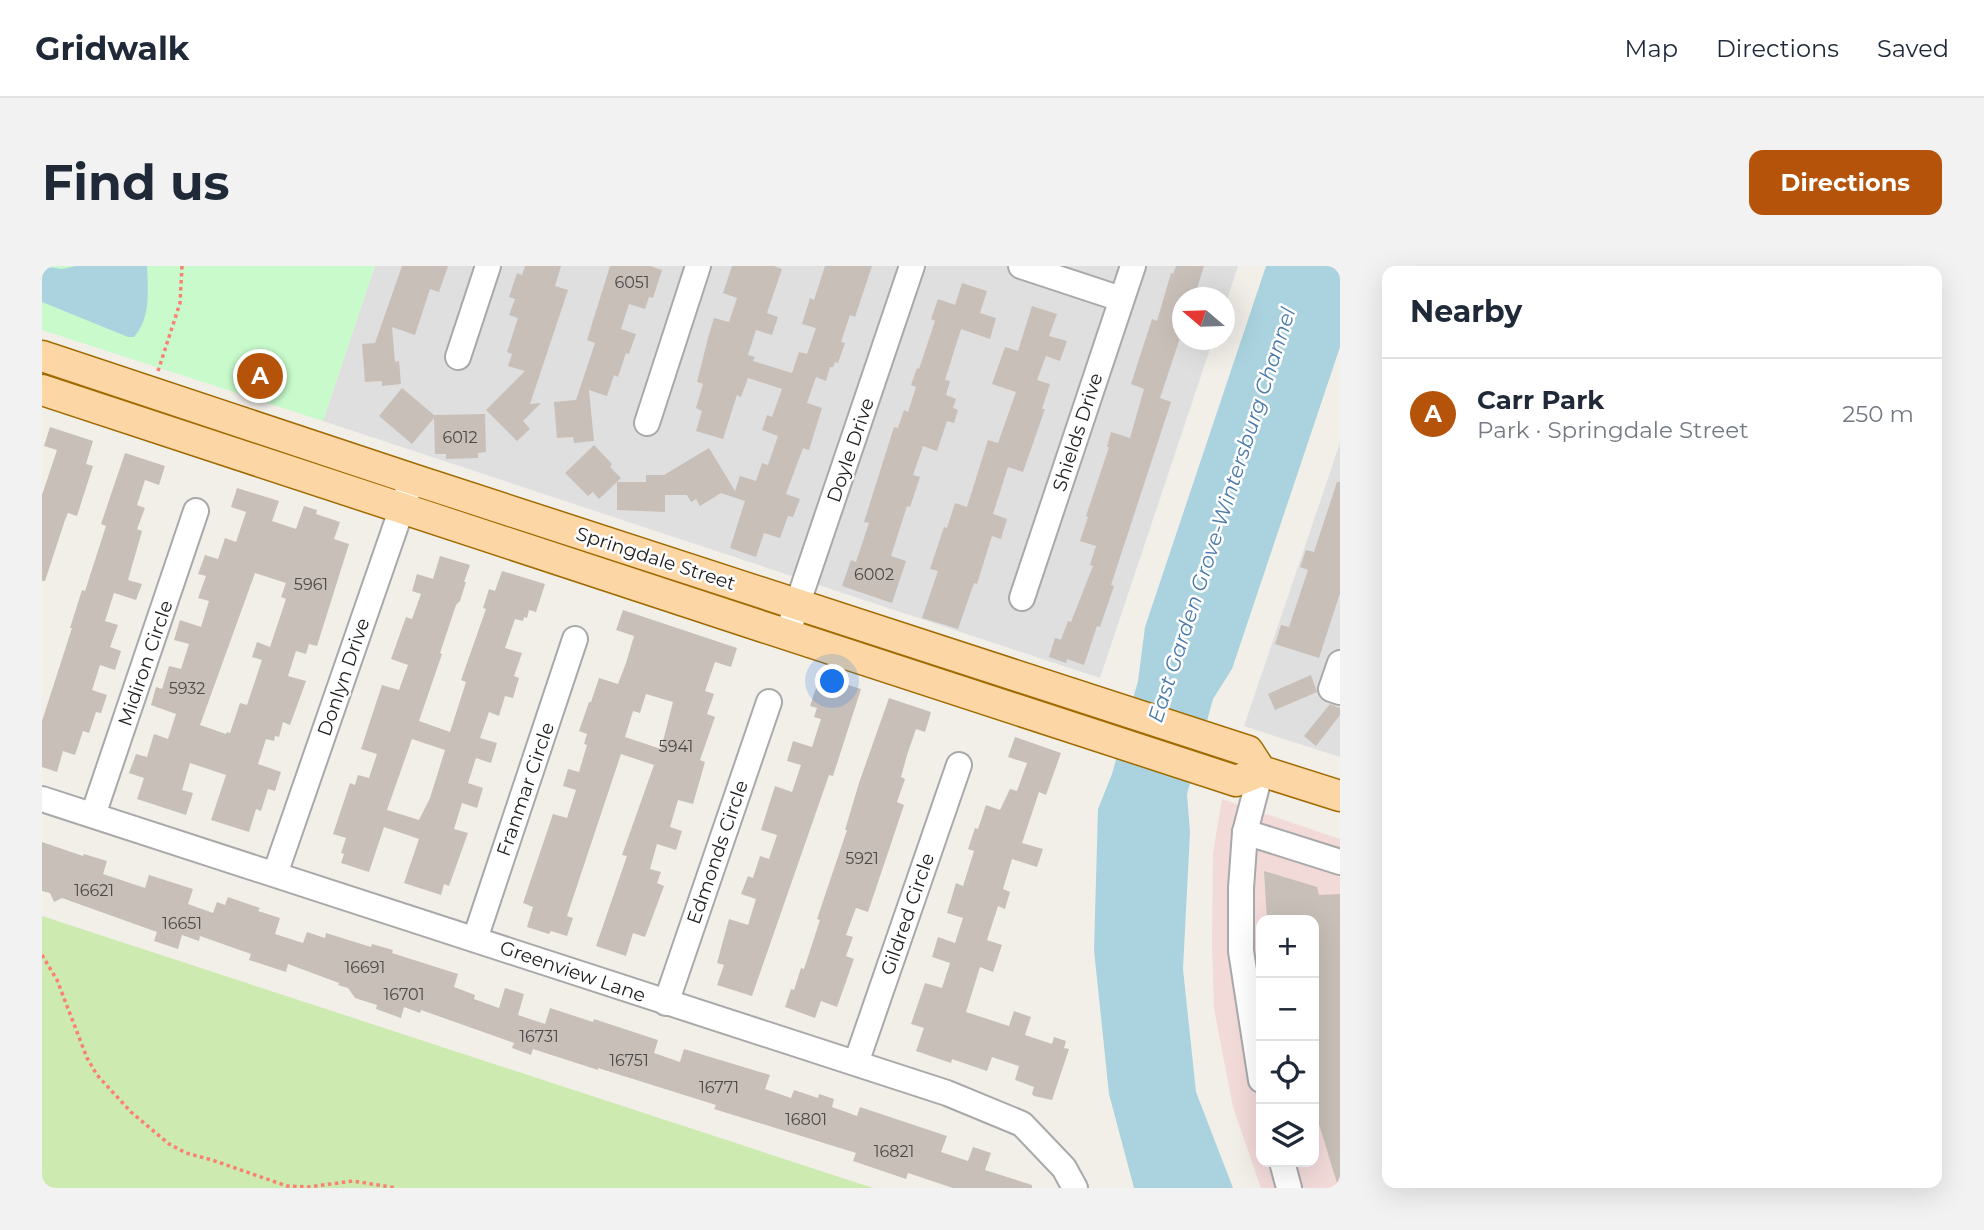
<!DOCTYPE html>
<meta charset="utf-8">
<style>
body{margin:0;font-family:Montserrat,sans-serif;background:#f2f2f3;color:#1f2937}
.controls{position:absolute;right:21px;bottom:21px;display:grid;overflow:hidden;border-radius:14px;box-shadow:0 7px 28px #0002}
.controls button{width:63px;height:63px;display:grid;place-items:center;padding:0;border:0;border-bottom:2px solid #e0e1e3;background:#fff;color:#1f2937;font:35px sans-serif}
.compass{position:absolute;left:1130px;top:21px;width:63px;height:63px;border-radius:50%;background:#fff;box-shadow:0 7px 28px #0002;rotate:289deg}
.you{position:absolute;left:791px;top:416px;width:24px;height:24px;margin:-18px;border:5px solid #fff;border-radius:50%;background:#1a73e8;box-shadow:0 0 0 10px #1a73e833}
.badge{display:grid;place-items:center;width:46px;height:46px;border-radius:50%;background:#b45309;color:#fff;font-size:23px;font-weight:700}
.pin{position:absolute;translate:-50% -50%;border:4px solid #fff;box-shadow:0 2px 7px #0006}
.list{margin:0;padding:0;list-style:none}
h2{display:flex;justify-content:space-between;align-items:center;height:91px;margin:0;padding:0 28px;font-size:30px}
h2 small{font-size:23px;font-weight:400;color:#747a83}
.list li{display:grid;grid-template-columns:46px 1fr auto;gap:21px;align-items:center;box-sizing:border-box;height:112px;padding:0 28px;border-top:2px solid #e0e1e3}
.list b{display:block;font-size:26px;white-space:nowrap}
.list p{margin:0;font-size:23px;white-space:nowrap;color:#747a83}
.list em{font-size:23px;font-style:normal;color:#747a83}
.icon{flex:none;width:38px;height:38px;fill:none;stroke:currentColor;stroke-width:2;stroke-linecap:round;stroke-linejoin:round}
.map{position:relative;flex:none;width:1298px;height:922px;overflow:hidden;border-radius:14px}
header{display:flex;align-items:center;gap:42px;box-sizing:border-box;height:98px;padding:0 35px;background:#fff;border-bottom:2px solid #e0e1e3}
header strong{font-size:33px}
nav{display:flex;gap:38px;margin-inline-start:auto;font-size:24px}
.intro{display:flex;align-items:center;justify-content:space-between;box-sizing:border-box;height:168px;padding:0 42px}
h1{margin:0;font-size:49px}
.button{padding:18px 32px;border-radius:14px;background:#b45309;color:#fff;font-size:24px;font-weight:700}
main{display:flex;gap:42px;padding:0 42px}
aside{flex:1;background:#fff;border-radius:14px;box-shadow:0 7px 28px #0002}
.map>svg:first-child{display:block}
.residential{fill:#e0dfdf}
.commercial{fill:#f2dad9;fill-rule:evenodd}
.grass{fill:#cdebb0}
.park{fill:#c8facc}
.water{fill:#aad3df}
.building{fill:#c7bfb8;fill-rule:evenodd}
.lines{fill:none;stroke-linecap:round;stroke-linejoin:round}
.minor-casing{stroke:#a9a9a9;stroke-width:28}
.major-casing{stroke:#a06b00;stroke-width:33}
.path{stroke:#fa8072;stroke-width:3.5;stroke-dasharray:3.5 3.5;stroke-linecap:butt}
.minor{stroke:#fff;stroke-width:24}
.major{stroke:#fcd6a4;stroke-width:30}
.labels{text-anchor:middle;stroke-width:5;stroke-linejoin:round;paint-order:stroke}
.number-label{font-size:16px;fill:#4b4948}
.street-label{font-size:19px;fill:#222;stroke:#fff}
.water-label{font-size:21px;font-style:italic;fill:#4a7aab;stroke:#fff}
</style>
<header>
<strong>Gridwalk</strong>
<nav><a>Map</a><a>Directions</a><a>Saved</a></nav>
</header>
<div class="intro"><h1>Find us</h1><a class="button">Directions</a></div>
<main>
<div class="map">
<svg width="1298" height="922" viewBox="0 0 1298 922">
<rect width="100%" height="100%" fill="#f2efe9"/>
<g class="residential">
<polygon points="333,0 1196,0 1183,40 1182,32 1140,32 1140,74 1171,74 1058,412 281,155"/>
<polygon points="1298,177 1298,491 1202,460"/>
</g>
<path class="commercial" d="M 1180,533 L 1298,573 L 1298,922 L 1219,922 L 1191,841 L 1172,743 L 1170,678 L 1171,587 ZM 1219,654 L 1272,654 L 1272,896 L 1219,896 Z"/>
<polygon class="grass" points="0,650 831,922 0,922"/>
<polygon class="park" points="0,0 333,0 281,155 0,64"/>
<g class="water">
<path d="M 0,0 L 20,3 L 34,0 L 105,0 C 106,25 109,52 92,71 L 86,71 L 0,36 Z"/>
<polygon points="1224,0 1298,0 1298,81 1190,403 1171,433 1145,528 1148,566 1141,703 1154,826 1191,922 1092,922 1067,828 1052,684 1056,543 1070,508 1096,415 1103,361"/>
</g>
<g class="building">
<polygon points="360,0 406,0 397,26 388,23 373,69 350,61 353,96 357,95 359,118 340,120 340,115 323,116 320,78 333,77"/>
<polygon points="483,0 519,0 513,20 526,24 488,138 499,137 481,155 488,163 475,175 444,144 483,105 466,100 470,88 465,86 476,52 467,49 473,33 467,31 475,7 480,9"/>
<polygon points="568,0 608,0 620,4 611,32 607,31 603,43 587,38 579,63 594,68 587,88 584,87 576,111 572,109 565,130 547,124 552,175 532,177 531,171 515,172 512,136 534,134 553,77 545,74"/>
<polygon points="690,0 732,0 740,3 725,47 736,51 730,69 714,64 706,89 713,91 711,95 750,107 757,86 765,88 774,62 760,58 768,32 772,34 783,0 830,0 813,51 808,49 799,76 803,77 796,97 793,96 791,101 788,101 784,115 774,111 765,137 780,142 767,184 761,182 744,228 758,233 751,251 746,250 738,272 722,267 714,291 688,282 703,235 679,227 658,240 654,233 649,236 645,229 623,229 623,246 575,244 575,216 557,233 551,226 546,230 523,207 552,179 570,198 568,201 579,212 575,216 604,216 604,209 622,209 667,182 693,225 698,210 714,215 720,197 726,199 736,170 720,164 725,149 730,151 740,123 706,112 699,131 695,129 681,173 654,165 660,145 654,142 661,118 655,116 666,72 672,52 687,56 695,32 681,27"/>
<polygon points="1134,0 1162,0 1152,32 1140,32 1140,66 1118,132 1129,136 1069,319 1072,320 1058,361 1055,360 1042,399 1025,393 1024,397 1007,391 1013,372 1019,374 1026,355 1029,356 1051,300 1048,299 1054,280 1038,275 1046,251 1044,250 1067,181 1065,181 1069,166 1088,172 1102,123 1089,118 1110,53 1115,55 1129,7 1131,8"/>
<polygon points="920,17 945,25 938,47 954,52 948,73 919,63 903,114 908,115 904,129 914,133 911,142 916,144 912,157 905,155 895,185 881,180 871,209 878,211 868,241 865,240 849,290 864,295 850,337 800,320 809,294 814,296 827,257 822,256 852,161 856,162 862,144 866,146 874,121 869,119 875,102 877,103 893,55 889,53 896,33 913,39"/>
<polygon points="990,40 1015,48 1007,70 1025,75 1018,95 1004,90 995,114 1008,118 1000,143 1003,143 981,206 966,201 951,248 965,253 959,273 950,270 935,318 932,317 916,363 880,352 896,305 888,303 902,261 905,262 913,237 925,241 946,174 956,177 974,126 950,118 963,81 976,85"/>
<polygon points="360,122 392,149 443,148 444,186 436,187 436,192 404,193 404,188 393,188 392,152 370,178 337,150"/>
<polygon points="8,161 51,175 44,198 51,200 35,250 26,247 23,254 3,315 0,315 0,229 15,184 2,180"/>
<polygon points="83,187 123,200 117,219 103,214 95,239 103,242 95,263 100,265 86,314 100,318 94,334 72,327 63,355 76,359 68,381 79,385 73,404 58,399 50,424 65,429 59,447 54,446 47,467 41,465 33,489 21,485 15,506 0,501 0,455 30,362 28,362 40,324 43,325 64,260 59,258"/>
<polygon points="1295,216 1298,216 1298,327 1277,392 1233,378 1239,359 1247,361 1266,304 1258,301 1264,284 1272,286"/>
<path d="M 195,222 L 237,235 L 230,255 L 254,263 L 262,240 L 275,244 L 274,248 L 298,256 L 292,273 L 307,278 L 275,380 L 267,378 L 264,388 L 254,385 L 246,410 L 264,415 L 248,459 L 241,456 L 237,471 L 233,470 L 232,475 L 224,473 L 216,498 L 239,506 L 233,525 L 226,523 L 219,545 L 214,543 L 207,566 L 169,554 L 184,509 L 148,497 L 140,524 L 151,527 L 144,549 L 95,533 L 102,512 L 87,507 L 94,488 L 105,491 L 112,468 L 126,473 L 134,448 L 109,439 L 114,421 L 120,423 L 127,400 L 139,403 L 147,378 L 132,374 L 138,354 L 159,361 L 167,335 L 156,332 L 164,310 L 156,308 L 163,289 L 176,293 L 183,272 L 194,276 L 204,246 L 189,241 ZM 213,307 L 244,317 L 239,331 L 244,333 L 228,381 L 215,376 L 210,391 L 220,394 L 205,439 L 198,437 L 188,467 L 185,466 L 184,468 L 158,459 Z"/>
<path d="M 398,290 L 428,299 L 422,316 L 424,316 L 418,335 L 414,339 L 398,387 L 400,388 L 377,455 L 408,466 L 424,416 L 419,414 L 444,343 L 441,342 L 447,323 L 453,325 L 460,305 L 503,318 L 494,346 L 487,344 L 485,352 L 482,351 L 481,355 L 473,353 L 463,382 L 480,387 L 472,410 L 477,412 L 471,432 L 463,430 L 457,450 L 447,446 L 438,472 L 455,477 L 449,497 L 434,492 L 426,517 L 441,522 L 435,542 L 420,537 L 412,563 L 426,567 L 407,620 L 402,618 L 399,629 L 362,617 L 377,573 L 342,561 L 327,606 L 299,597 L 302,588 L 299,587 L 304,572 L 291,568 L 308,517 L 313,519 L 316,509 L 327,512 L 335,488 L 319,483 L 340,419 L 357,424 L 366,399 L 349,393 L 364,351 L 370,353 L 379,328 L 370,325 L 375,308 L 391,313 ZM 370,473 L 403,484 L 388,532 L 377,554 L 345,544 Z"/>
<path d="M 581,344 L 695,382 L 689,401 L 673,396 L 663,425 L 672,428 L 665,448 L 673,451 L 658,494 L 663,496 L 651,538 L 636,534 L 628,561 L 640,565 L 634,584 L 615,578 L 608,603 L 619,606 L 615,617 L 622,620 L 603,671 L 591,667 L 584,690 L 554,680 L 585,590 L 580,589 L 612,499 L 579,488 L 525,650 L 531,652 L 525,670 L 509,665 L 507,668 L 485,661 L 491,641 L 481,637 L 511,548 L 525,552 L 534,524 L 521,520 L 526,503 L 537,506 L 545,479 L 542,478 L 545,468 L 537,465 L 547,436 L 549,436 L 557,412 L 576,418 L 584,397 L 592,370 L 574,364 ZM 604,428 L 631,436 L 619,483 L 583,471 L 591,445 L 598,447 Z"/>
<polygon points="1269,409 1275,426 1233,444 1226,428"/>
<polygon points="778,410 819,423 791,510 787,509 710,730 675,719 682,699 675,697 687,653 706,659 714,633 699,628 706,610 711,612 718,590 727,593 735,569 719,564 733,520 750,526 759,499 745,495 751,475 770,481 779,453 772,451 775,442 768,440"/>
<polygon points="847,432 889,446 883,466 874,463 865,489 859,511 863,513 855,536 862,539 826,646 814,642 804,669 811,671 804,690 812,693 795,741 779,735 773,752 743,741 749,723 752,724 759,702 762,703 778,654 775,653 805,564 803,564 817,517"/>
<polygon points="1288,438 1298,442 1298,449 1274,480 1262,470"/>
<polygon points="973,471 1019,487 1004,529 997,526 980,577 1001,583 995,601 970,593 961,623 968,626 963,643 956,640 945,674 960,679 951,706 938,701 924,746 967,760 972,745 989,751 983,769 1010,778 1012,771 1024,775 1022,782 1027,783 1010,834 992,830 990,828 992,821 973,814 977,800 950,791 945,805 910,793 909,797 874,785 882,762 869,758 883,717 900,722 908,697 890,691 896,671 913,677 921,652 905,647 914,617 921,620 932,585 926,583 933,562 936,563 944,539 958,544 968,523 975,525 985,497 966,491"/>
<polygon points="0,576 41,590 42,588 65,595 61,608 103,622 107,609 151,623 146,638 171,647 175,636 183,639 186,631 218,642 216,645 238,652 233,668 261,677 265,666 283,672 284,667 329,681 330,678 351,684 350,687 416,708 412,721 433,729 432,733 457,742 463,722 482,728 476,749 503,758 508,742 551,756 552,753 616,774 612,787 638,796 642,783 728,809 723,823 749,832 752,824 776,832 777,828 792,833 790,841 815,850 818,841 905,870 899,886 926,895 931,881 949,887 943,904 990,919 990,922 911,922 866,907 864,913 811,895 814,887 672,843 674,839 556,802 556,804 491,783 489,789 470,782 472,777 379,744 378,747 362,741 359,752 334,743 335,739 313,732 306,722 296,719 297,717 246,698 244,706 207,694 209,688 158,670 157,675 140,669 136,683 112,675 115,666 20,632 12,636 8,627 0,625"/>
<polygon points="1222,605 1275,621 1277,629 1298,628 1298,917 1295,917 1272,842 1272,654 1225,654"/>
</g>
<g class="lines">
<defs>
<g id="minor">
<polyline points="979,0 1079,33"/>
<polyline points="416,91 446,0"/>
<polyline points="605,157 656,0"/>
<polyline points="980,332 1091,0"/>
<polyline points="750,354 870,0"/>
<polyline points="1298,397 1289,423 1298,426"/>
<polyline points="1219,505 1203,566 1199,622 1199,685 1219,814"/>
<polyline points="0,533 905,827 980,858 1022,902 1033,922"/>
<polyline points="51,549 154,245"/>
<polyline points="1203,566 1298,596"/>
<polyline points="233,608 370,213"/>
<polyline points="433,673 533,373"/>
<polyline points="624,737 727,436"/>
<polyline points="814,797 917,499"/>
<polyline points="1240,896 1247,922"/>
</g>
<g id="major">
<polyline points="0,90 370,213 1206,485 1219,505 1298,530"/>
<path d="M 0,124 C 397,256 796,385 1194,515 L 1219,505"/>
</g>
</defs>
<use href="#minor" class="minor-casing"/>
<use href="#major" class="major-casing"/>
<g class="path">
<polyline points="116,105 138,37 140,0"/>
<polyline points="0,689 15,714 45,792 55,809 89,846 127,878 144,887 170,894 245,920 266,921 311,915 355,922"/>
</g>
<use href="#minor" class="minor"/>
<use href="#major" class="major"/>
</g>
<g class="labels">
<g class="number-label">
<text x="590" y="22">6051</text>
<text x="418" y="177">6012</text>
<text x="832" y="314">6002</text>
<text x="269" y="324">5961</text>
<text x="145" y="428">5932</text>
<text x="634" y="486">5941</text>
<text x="820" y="598">5921</text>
<text x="52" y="630">16621</text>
<text x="140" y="663">16651</text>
<text x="323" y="707">16691</text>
<text x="362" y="734">16701</text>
<text x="497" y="776">16731</text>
<text x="587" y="800">16751</text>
<text x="677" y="827">16771</text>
<text x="764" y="859">16801</text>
<text x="852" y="891">16821</text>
</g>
<g class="street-label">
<text transform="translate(1035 166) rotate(-72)" y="7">Shields Drive</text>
<text transform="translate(808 184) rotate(-71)" y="7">Doyle Drive</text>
<text transform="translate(614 292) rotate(18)" y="7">Springdale Street</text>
<text transform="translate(103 397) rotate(-71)" y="7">Midiron Circle</text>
<text transform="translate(301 411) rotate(-71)" y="7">Donlyn Drive</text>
<text transform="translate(483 523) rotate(-71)" y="7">Franmar Circle</text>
<text transform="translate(675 586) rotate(-71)" y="7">Edmonds Circle</text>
<text transform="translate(865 648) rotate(-71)" y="7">Gildred Circle</text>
<text transform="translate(531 705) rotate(19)" y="7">Greenview Lane</text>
</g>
<g class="water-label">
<text transform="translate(1180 249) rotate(-72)" y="7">East Garden Grove-Wintersburg Channel</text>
</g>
</g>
</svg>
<div class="controls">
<button>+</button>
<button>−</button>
<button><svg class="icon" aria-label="locate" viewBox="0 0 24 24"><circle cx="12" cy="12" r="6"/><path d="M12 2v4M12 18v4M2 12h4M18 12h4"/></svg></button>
<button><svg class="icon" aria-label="layers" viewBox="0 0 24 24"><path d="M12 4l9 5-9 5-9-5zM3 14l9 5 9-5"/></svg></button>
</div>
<svg class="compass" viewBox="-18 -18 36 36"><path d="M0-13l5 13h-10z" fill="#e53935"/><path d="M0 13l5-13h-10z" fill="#747a83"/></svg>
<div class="you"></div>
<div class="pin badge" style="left:218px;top:110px">A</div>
</div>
<aside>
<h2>Nearby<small></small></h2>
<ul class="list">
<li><span class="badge">A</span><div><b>Carr Park</b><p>Park · Springdale Street</p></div><em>250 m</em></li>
</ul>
</aside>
</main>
